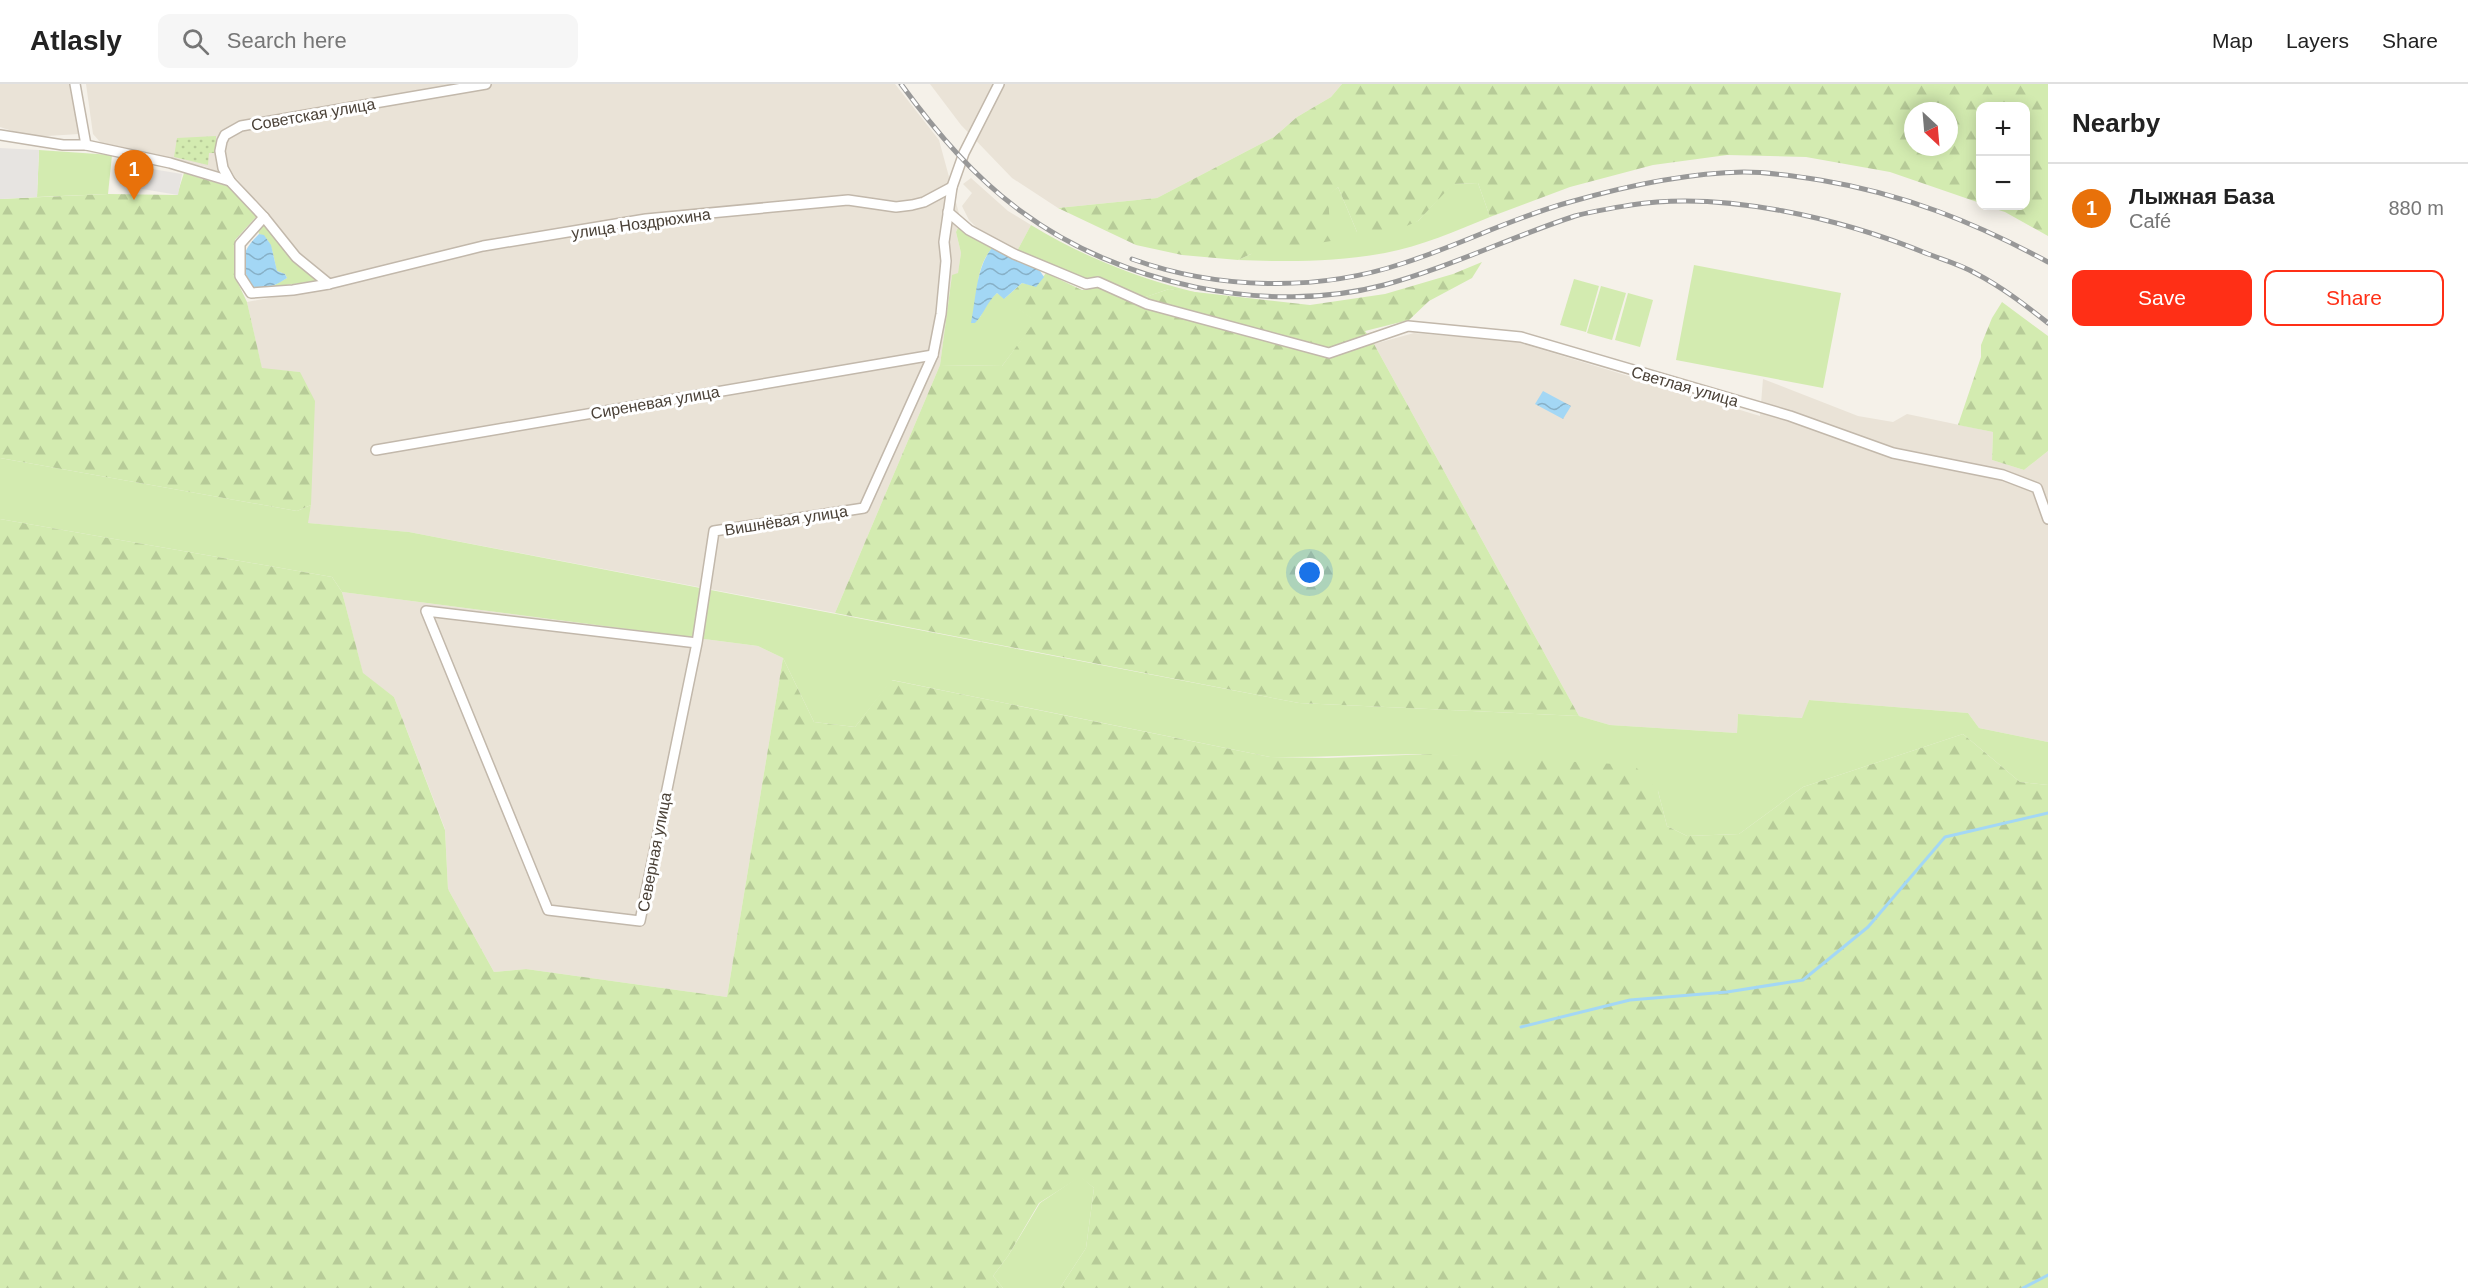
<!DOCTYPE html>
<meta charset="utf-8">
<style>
body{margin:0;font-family:Helvetica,sans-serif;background:#f6f6f6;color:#222}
.controls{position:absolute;right:18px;top:18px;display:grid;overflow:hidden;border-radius:12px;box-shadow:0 3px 15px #0003}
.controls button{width:54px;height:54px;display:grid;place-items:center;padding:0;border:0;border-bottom:2px solid #e0e0e0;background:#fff;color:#222;font:30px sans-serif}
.compass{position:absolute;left:1904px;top:18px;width:54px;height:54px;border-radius:50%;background:#fff;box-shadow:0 3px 15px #0003;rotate:154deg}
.you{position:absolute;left:1310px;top:489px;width:21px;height:21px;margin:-15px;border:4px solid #fff;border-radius:50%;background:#1a73e8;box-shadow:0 0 0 9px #1a73e833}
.badge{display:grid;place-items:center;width:39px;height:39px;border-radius:50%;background:#ff2f16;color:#fff;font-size:20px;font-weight:700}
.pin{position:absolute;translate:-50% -50px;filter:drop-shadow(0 2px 3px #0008)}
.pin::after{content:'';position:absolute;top:32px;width:21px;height:18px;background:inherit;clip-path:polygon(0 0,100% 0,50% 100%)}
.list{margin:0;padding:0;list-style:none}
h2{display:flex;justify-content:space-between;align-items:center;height:78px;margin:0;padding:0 24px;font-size:26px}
h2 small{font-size:20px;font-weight:400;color:#767676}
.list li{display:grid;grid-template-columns:39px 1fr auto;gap:18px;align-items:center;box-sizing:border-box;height:90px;padding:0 24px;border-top:2px solid #e0e0e0}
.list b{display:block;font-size:22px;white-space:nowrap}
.list p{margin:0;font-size:20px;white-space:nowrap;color:#767676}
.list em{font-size:20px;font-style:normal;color:#767676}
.actions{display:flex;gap:12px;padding:18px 24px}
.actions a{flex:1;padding:14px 0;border:2px solid #ff2f16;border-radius:12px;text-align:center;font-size:21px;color:#ff2f16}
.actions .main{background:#ff2f16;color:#fff}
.icon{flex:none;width:33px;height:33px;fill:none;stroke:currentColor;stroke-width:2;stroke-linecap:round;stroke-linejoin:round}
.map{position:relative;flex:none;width:2048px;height:1204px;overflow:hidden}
header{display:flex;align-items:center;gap:36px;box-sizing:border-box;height:84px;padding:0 30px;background:#fff;border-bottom:2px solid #e0e0e0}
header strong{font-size:28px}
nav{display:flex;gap:33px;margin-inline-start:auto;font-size:21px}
.search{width:420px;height:54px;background:#f6f6f6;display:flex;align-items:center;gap:15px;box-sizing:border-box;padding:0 21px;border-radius:12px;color:#767676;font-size:22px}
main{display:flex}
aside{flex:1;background:#fff}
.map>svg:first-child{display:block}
.residential{fill:#eae3d7}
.green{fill:#d3ebb0}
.forest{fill:url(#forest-firs);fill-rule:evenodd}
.park{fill:url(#park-dots)}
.parking{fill:#e7e4e1}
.water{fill:url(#water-waves)}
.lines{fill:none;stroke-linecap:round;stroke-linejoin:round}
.stream{stroke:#a3d7f5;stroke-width:3}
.minor-casing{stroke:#c2b8ab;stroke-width:12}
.minor{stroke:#fff;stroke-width:9}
.rail-casing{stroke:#989898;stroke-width:5}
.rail{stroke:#fff;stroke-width:3;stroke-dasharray:9;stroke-linecap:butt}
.labels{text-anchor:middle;stroke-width:6;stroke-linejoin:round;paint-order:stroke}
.street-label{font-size:16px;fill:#4a4137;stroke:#fff}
</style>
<header>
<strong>Atlasly</strong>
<div class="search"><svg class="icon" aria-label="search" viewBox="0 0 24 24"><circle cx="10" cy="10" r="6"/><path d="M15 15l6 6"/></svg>Search here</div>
<nav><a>Map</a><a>Layers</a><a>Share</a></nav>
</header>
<main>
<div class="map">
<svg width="2048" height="1204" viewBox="0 0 2048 1204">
<defs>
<pattern id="forest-firs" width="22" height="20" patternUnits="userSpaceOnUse" patternTransform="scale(1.5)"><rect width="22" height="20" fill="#d3ebb0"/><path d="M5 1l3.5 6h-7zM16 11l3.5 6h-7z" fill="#b7cb98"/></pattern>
<pattern id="park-dots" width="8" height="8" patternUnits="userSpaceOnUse" patternTransform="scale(1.5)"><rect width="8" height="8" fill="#d3ebb0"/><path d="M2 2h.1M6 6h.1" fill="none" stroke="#b7cb98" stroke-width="1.8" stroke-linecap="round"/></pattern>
<pattern id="water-waves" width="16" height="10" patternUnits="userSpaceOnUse" patternTransform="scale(1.5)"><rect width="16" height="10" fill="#a3d7f5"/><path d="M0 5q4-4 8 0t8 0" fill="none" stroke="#87b0c7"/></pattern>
</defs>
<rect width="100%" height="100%" fill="#f5f1e9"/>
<g class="residential">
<polygon points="0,0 70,0 79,50 31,53 0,43"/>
<polygon points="86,0 895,0 939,56 961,137 956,148 961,169 958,190 952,192 940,281 835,529 409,448 307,439 311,421 300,288 262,285 247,218 331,202 299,170 237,95 206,83 101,59 93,50"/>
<polygon points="930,0 1342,0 1331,13 1297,33 1274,53 1157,114 1058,124 1012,94 961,41"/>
<polygon points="971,94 1008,127 1031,141 1016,169 985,152 969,136 962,122 972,109 963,100"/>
<polygon points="1414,249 1517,258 1760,332 1763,295 1858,332 1893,338 1907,330 1993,348 1992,376 2024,386 2048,367 2048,658 1979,644 1968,629 1809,616 1803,634 1738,630 1737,649 1610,641 1579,632 1374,260"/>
<polygon points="342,508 758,562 783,574 727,913 526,885 494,888 448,805 445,745 394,613 363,590"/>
</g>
<g class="green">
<polygon points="39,66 112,71 108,110 37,113"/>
<path d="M 1478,99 L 1490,133 C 1456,147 1421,162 1385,169 C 1338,178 1286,178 1238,176 L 1251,170 L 1338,103 L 1357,148 L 1418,137 L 1452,100 Z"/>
<path d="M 961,137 L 992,164 C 976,183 975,211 980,233 L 988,217 L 997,209 L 1036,237 L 1002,282 L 940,281 L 952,191 L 958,189 L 961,169 L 956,148 Z"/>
<path d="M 264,140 L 323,196 L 271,203 L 287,194 L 285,190 L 277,187 C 273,174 273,154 259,150 L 258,146 Z"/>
<path d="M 1031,141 C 1087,175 1147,198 1212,212 L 1169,205 L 1143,214 L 1099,193 L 1086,194 L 1016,169 Z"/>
<polygon points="1694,181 1841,209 1823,304 1676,276"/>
<polygon points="1574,195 1599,202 1586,248 1560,241"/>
<polygon points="1601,202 1626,209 1612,256 1587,249"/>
<polygon points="1628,209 1653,216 1640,263 1615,256"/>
<path d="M 0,374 L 297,427 L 311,421 L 308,439 L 409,448 L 1299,619 L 1579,632 L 1610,641 L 1737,649 L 1738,630 L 1802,634 L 1809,616 L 1968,629 L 1979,644 L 2048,658 L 2048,701 L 2020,698 L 1963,650 L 1803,703 L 1739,750 L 1687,752 L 1667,742 L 1658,707 L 1459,672 C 1397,667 1333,674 1270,673 L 892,596 L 855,643 L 814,638 L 783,574 L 758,562 L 342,508 L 332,493 L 0,435 Z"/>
<polygon points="1080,1092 1094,1104 1086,1164 1060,1204 1003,1204 993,1192 1008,1172 1040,1119"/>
</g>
<g class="forest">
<path d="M 1342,0 L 2048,0 L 2048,152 L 2005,128 L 1986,122 L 2026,122 L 2026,22 L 1980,22 L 1980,119 L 1890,88 L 1806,73 L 1727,71 L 1653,81 L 1570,103 L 1490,133 L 1478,99 L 1453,100 L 1418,137 L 1376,155 L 1357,148 L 1338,103 L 1328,112 L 1331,157 L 1251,170 L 1238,176 L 1182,171 L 1136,161 L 1058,124 L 1157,114 L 1274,53 L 1297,33 L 1331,13 ZM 1913,27 L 1949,27 L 1949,63 L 1913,63 Z"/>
<polygon points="184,89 230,103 257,132 235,156 235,193 247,218 262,284 300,288 315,317 311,421 297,427 0,374 0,115 108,110 177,111"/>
<polygon points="1482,178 1472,194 1429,217 1409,236 1365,247 1374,260 1579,632 1299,619 835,529 940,281 1002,282 1035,237 1004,215 1022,199 1036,202 1046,189 1082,206 1098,203 1131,218 1169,205 1310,221 1385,210 1453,190"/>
<polygon points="2002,218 2048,252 2048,367 2024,386 1992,376 1993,348 1958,341 1981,273 1981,261 1992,234"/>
<polygon points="0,435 332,493 342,508 363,589 394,613 445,746 448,805 494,888 526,885 727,913 783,574 814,638 855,643 891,596 1270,673 1327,674 1432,670 1634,681 1658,707 1667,742 1687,752 1739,750 1803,703 1963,650 2020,698 2048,701 2048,1204 1060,1204 1086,1164 1094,1104 1080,1093 1039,1119 1008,1172 993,1192 1003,1204 0,1204"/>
</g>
<polygon class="park" points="216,52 216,69 209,69 208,81 174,73 177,54"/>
<g class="parking">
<polygon points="0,64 39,66 37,113 0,115"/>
<polygon points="128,81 182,90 178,111 124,102"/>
</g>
<g class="water">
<path d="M 259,150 L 264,151 L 271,161 L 277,187 L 285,190 L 287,194 C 275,202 263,207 249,202 C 243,176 239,170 259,150 Z"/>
<path d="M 992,164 L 1040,187 L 1044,193 L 1036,203 L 1022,199 L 1004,215 L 997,209 C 987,218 984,230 975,239 L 971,239 C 976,215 976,183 992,164 Z"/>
<polygon points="1543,307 1571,322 1563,335 1535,320"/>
</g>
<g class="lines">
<g class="stream">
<polyline points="1521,943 1630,916 1727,908 1803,896 1868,843 1945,753 2048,729"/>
<polyline points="2023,1204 2048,1191"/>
</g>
<defs>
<g id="minor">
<polyline points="75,0 86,61 170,79 230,97"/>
<polyline points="0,51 63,61 86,61"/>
<polyline points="948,128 969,146 1014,170 1086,200 1098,198 1147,220 1329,269 1408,242 1521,253 1790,332 1893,369 2003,391 2037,404 2048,435"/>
<polyline points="264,133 240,160 240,192 251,209 293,206 329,200 483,162 646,135 848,116 896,123 912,121 924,118 952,103"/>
<polyline points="329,200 296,173 264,133 230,97 223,84 220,67 222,57 225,51 241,42 486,0"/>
<polyline points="376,366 933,271"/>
<polyline points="697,559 426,527 548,826 640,837 697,559 714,447 864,424 933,271 941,230 946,177 944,158 952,103 964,69 999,0"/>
</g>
</defs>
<use href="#minor" class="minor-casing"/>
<use href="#minor" class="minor"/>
<defs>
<g id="rail">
<path d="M 901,0 C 936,48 974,93 1022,128 C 1119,200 1268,232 1384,201 C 1450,183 1511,153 1575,132 C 1593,127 1613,124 1631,121 C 1723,106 1843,135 1928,170 C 1944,176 1961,181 1975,189 C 2002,203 2025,221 2048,239"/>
<path d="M 1132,175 C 1218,206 1318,208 1404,179 C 1460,161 1514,133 1570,118 C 1626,102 1686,89 1744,88 C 1769,88 1795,92 1820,96 C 1904,110 1974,138 2048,178"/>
</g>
</defs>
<use href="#rail" class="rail-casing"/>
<use href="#rail" class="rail"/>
</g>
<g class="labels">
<g class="street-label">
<text transform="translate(313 30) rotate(-10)" y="6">Советская улица</text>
<text transform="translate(641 139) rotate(-8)" y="6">улица Ноздрюхина</text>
<text transform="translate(1685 302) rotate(16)" y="6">Светлая улица</text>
<text transform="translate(655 318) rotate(-10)" y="6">Сиреневая улица</text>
<text transform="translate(786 436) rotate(-9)" y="6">Вишнёвая улица</text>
<text transform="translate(654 768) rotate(-79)" y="6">Северная улица</text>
</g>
</g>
</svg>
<div class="controls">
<button>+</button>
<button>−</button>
</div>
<svg class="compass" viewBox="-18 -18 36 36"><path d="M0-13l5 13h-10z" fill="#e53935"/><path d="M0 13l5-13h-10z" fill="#767676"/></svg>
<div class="you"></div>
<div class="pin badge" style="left:134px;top:116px;background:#e8710a">1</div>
</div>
<aside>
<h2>Nearby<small></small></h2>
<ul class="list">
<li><span class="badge" style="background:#e8710a">1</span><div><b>Лыжная База</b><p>Café</p></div><em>880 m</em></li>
</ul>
<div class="actions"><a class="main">Save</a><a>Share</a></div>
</aside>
</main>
